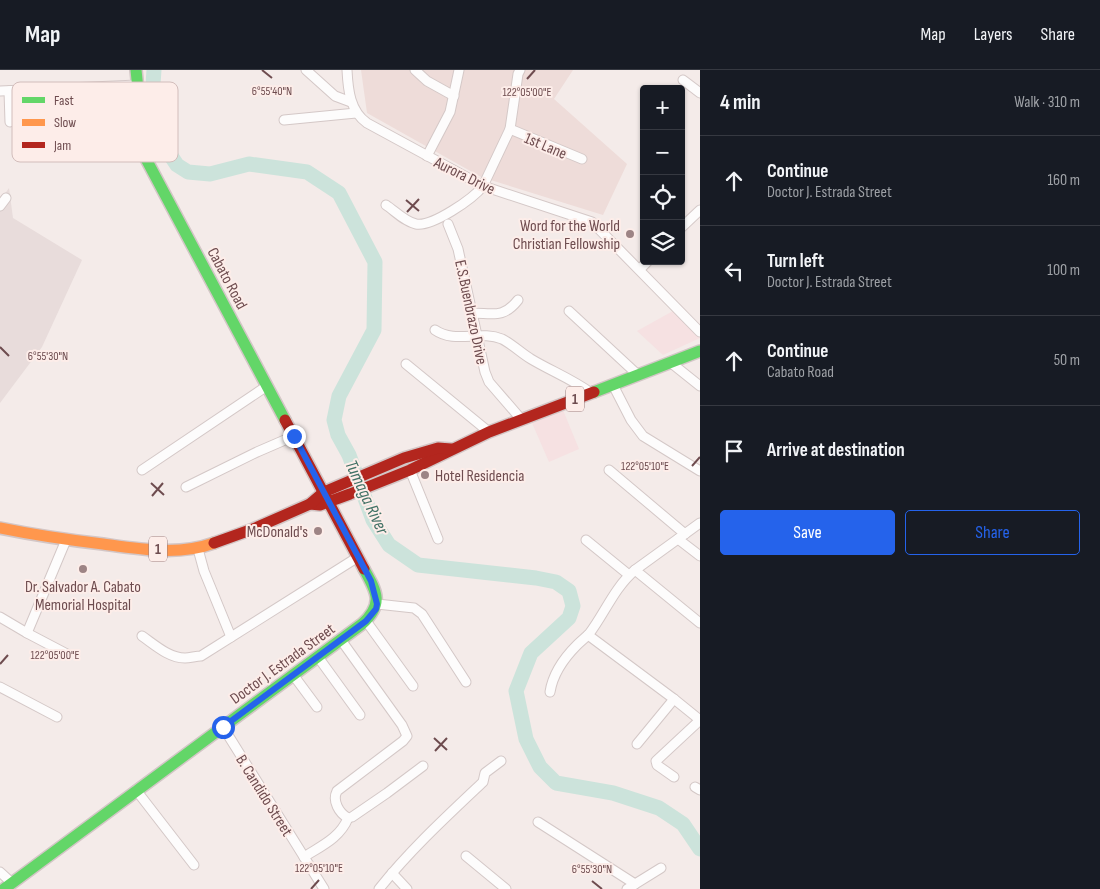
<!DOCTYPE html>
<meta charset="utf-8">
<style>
body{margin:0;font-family:"Sofia Sans Condensed",sans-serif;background:#242831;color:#f1f3f6}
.controls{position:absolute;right:15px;top:15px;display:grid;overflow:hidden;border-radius:5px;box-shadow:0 1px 4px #0004}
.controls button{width:45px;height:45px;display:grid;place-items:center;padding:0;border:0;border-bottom:1px solid #363941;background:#171b24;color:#f1f3f6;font:25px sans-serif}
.stop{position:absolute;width:15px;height:15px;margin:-11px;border:4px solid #2563eb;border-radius:50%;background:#fff}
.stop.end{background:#2563eb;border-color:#fff;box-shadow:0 1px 5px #0008}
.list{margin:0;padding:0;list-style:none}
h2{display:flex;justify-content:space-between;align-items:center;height:65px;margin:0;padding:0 20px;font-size:21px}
h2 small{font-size:16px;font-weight:400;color:#9ea1a6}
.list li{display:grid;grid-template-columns:32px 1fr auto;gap:15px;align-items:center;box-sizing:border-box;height:90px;padding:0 20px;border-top:1px solid #363941}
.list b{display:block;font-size:19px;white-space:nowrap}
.list p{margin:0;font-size:16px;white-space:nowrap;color:#9ea1a6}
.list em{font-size:16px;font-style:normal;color:#9ea1a6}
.actions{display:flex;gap:10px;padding:15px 20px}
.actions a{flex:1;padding:11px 0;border:1px solid #2563eb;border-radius:5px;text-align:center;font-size:18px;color:#2563eb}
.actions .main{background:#2563eb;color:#fff}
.icon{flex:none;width:28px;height:28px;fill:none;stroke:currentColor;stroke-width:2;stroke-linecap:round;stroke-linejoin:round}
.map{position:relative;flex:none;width:700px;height:819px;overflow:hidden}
header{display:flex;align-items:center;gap:30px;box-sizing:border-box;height:70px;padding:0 25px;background:#171b24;border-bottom:1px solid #363941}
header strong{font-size:24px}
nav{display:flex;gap:28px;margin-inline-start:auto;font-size:18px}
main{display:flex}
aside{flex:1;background:#171b24}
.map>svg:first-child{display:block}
.residential{fill:#eedcd9}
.commercial{fill:#f6e1e2}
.industrial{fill:#e8dcdb}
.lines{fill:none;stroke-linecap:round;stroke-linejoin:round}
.river{stroke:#cce3db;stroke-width:15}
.street-casing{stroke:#d4c8c7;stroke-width:11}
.fast-casing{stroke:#d3c6c6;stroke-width:14}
.slow-casing{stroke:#d3c6c6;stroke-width:14}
.jam-casing{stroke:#d3c6c6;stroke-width:14}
.street{stroke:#fdfcfc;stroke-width:9}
.fast{stroke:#63d668;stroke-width:11}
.slow{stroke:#ff974d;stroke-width:11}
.jam{stroke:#b3261e;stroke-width:11}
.route{stroke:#2563eb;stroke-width:6}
.ticks{fill:none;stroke:#6e4c4f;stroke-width:2}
.poi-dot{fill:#9d8485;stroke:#fdede9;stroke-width:2}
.labels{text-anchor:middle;stroke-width:4;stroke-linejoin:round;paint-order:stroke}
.shield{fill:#fdede9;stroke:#997c7d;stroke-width:1}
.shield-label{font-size:15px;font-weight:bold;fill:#6e4c4f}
.street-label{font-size:16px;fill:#6e4c4f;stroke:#fdede9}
.poi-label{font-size:16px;fill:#6e4c4f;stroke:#fdede9;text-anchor:end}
.water-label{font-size:18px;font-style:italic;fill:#427266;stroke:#fdede9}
.key{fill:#fdede9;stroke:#d2bdbb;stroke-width:1}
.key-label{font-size:14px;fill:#6e4c4f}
.ticks-label{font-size:12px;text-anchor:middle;fill:#6e4c4f;stroke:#fdede9;stroke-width:4;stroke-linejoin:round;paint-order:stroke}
</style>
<header>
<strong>Map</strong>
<nav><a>Map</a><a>Layers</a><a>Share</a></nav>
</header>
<main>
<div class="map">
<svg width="700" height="819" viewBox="0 0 700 819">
<rect width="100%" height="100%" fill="#f4ebe9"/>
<polygon class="residential" points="361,0 573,0 554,29 627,94 603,145 481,107 367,43"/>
<g class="commercial">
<polygon points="673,241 700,268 663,285 637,261"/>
<polygon points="563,340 579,379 549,392 532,353"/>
</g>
<polygon class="industrial" points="9,118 13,148 82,190 42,277 0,333 0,131"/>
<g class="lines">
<polyline class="river" points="154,0 152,28 163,74 177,95 188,102 210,104 249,94 307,102 339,123 375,192 374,260 339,326 334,350 338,365 349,385 373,450 389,475 418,495 536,508 556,512 569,521 573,536 569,548 531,583 516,621 526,669 540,697 556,713 613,723 659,738 683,754 700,779"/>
<defs>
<g id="street">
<polyline points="306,0 335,26 351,32"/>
<path d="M 347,0 C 348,20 350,41 367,53 L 483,116 L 592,152 L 700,262"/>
<polyline points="415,0 427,11 454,26"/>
<polyline points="683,10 700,23"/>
<polyline points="0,21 137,15"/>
<polyline points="9,21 10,52"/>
<polyline points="284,50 356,43"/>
<polyline points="510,59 582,89"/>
<polyline points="427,86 450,42 459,0"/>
<path d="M 386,135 C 395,141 405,152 416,154 C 432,157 473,129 483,116 L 510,59 L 518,4 L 520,0"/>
<polyline points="0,136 6,128"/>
<polyline points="448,154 458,179 485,302 489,312 521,349"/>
<polyline points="681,158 700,140"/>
<polyline points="640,199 648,191"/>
<polyline points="569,241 638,305"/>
<path d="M 471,243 C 493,243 503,249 518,230"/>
<path d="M 435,260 C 455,274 480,260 502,269 C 512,274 521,283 531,289 C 551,301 572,309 591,323"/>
<polyline points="670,292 700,316"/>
<polyline points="406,294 489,362"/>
<polyline points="613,315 631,350 643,366 700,401"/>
<polyline points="142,400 267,316"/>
<polyline points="410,400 438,469"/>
<polyline points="609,400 685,464"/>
<polyline points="186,417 257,382 294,366"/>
<polyline points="700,453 635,500 700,553"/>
<polyline points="678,469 700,486"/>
<polyline points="66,470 27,563 67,584"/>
<polyline points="586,470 629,505"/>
<polyline points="198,479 204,501 231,567"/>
<polyline points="377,534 414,538 422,544 466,612"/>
<polyline points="0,547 27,563"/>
<polyline points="366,551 413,616"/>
<polyline points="588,565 674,629 700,650"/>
<path d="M 142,566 C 155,575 169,588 185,588 C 190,588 196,586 201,586 L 358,487"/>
<path d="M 341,570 L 402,655 L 407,666 L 403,671 L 337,721 C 332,731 339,743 348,748 L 352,747 L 387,723 L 423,696"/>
<polyline points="318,587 360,645"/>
<polyline points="294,606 317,637"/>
<polyline points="0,617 57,647"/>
<path d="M 550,622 C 553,603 564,588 577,575 C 581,571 585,568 589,564 C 605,543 614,518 635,500"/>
<polyline points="223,657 324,819"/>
<polyline points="637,674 674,629"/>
<polyline points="674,707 657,695 656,691 700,650"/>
<polyline points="695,717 700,720"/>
<polyline points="136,720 194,795"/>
<polyline points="538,752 635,814"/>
<polyline points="466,786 506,819"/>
<path d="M 304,787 C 321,776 340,768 348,748"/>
<polyline points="0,802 12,813"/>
<polyline points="392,803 407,819"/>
<path d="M 379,819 C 410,780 447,746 483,712 L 485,703 L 501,691"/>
<polyline points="627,819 661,798"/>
</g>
<g id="fast">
<polyline points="136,0 145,87 285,350"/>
<polyline points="594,322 700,281"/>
<path d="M 4,819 L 362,554 C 384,534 377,522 364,499"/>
</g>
<path id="slow" d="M 0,458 C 34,465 68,470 103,474 C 139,479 179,486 214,473"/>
<g id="jam">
<polyline points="285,350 364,499"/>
<polyline points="310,434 320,435 350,424 410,400 489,362 594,322"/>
<polyline points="214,473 253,459 310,434 324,422 404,388 438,378 451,379"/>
</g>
</defs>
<use href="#street" class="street-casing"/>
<use href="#fast" class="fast-casing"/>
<use href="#slow" class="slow-casing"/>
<use href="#jam" class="jam-casing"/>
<use href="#street" class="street"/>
<use href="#fast" class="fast"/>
<use href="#slow" class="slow"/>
<use href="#jam" class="jam"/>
</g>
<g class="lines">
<polyline class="route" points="223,657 366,551 376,539 377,534 371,511 294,366"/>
</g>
<path class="ticks" d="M 262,0 L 272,8M 527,9 L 535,0M 406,130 L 419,141M 407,142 L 419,129M 0,277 L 9,286M 692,396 L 700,387M 151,413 L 164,425M 152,426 L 163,413M 0,594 L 8,585M 434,668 L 447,680M 435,681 L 447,668M 592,811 L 602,819M 311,819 L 319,810"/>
<g class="poi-dot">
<circle cx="630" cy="164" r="5"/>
<circle cx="425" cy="405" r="5"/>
<circle cx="318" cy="461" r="5"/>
<circle cx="83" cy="499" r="5"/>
</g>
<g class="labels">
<g class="shield">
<rect x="566" y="316.5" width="18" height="25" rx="4"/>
<rect x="149" y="466.5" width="18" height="25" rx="4"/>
</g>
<g class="shield-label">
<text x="575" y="334">1</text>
<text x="158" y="484">1</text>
</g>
<g class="street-label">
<text transform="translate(546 75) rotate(23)" y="6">1st Lane</text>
<text transform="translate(465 105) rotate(26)" y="6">Aurora Drive</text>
<text transform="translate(228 208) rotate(62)" y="6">Cabato Road</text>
<text transform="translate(472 242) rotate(78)" y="6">E.S.Buenbrazo Drive</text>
<text transform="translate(282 593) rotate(-36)" y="6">Doctor J. Estrada Street</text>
<text transform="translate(265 725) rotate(58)" y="6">B. Candido Street</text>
</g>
<g class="poi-label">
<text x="620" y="161">Word for the World<tspan x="620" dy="18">Christian Fellowship</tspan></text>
<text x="435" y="411" text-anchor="start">Hotel Residencia</text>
<text x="308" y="467">McDonald's</text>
<text x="83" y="522" text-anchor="middle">Dr. Salvador A. Cabato<tspan x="83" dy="18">Memorial Hospital</tspan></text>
</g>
<g class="water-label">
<text transform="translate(367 427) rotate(65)" y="6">Tumaga River</text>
</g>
</g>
<rect x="12" y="12" width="166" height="80" rx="8" class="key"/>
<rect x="22" y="27" width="23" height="6" fill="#63d668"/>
<rect x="22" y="49" width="23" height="7" fill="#ff974d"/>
<rect x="22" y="72" width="23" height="6" fill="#b3261e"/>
<g class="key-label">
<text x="54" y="35">Fast</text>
<text x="54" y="57">Slow</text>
<text x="54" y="80">Jam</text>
</g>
<g class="ticks-label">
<text x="272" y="25">6°55'40"N</text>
<text x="527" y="26">122°05'00"E</text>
<text x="48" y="290">6°55'30"N</text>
<text x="645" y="400">122°05'10"E</text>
<text x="55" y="589">122°05'00"E</text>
<text x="319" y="802">122°05'10"E</text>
<text x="592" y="803">6°55'30"N</text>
</g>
</svg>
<div class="controls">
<button>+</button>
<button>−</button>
<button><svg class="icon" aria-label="locate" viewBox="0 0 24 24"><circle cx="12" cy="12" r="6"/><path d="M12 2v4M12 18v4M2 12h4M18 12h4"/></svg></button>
<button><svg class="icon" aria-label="layers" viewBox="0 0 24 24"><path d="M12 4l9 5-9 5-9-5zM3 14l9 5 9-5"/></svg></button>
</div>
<div class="stop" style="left:223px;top:657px"></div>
<div class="stop end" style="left:294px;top:366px"></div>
</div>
<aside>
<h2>4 min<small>Walk · 310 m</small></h2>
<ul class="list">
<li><svg class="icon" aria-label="ahead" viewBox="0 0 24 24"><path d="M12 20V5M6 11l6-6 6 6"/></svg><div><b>Continue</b><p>Doctor J. Estrada Street</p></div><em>160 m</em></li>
<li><svg class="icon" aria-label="left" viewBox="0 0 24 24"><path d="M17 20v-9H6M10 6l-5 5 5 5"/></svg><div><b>Turn left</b><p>Doctor J. Estrada Street</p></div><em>100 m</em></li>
<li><svg class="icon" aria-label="ahead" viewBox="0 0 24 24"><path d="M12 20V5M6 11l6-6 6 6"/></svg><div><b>Continue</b><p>Cabato Road</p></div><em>50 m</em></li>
<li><svg class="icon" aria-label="arrive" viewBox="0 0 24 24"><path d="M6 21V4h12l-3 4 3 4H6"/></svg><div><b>Arrive at destination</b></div></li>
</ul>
<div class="actions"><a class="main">Save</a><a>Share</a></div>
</aside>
</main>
